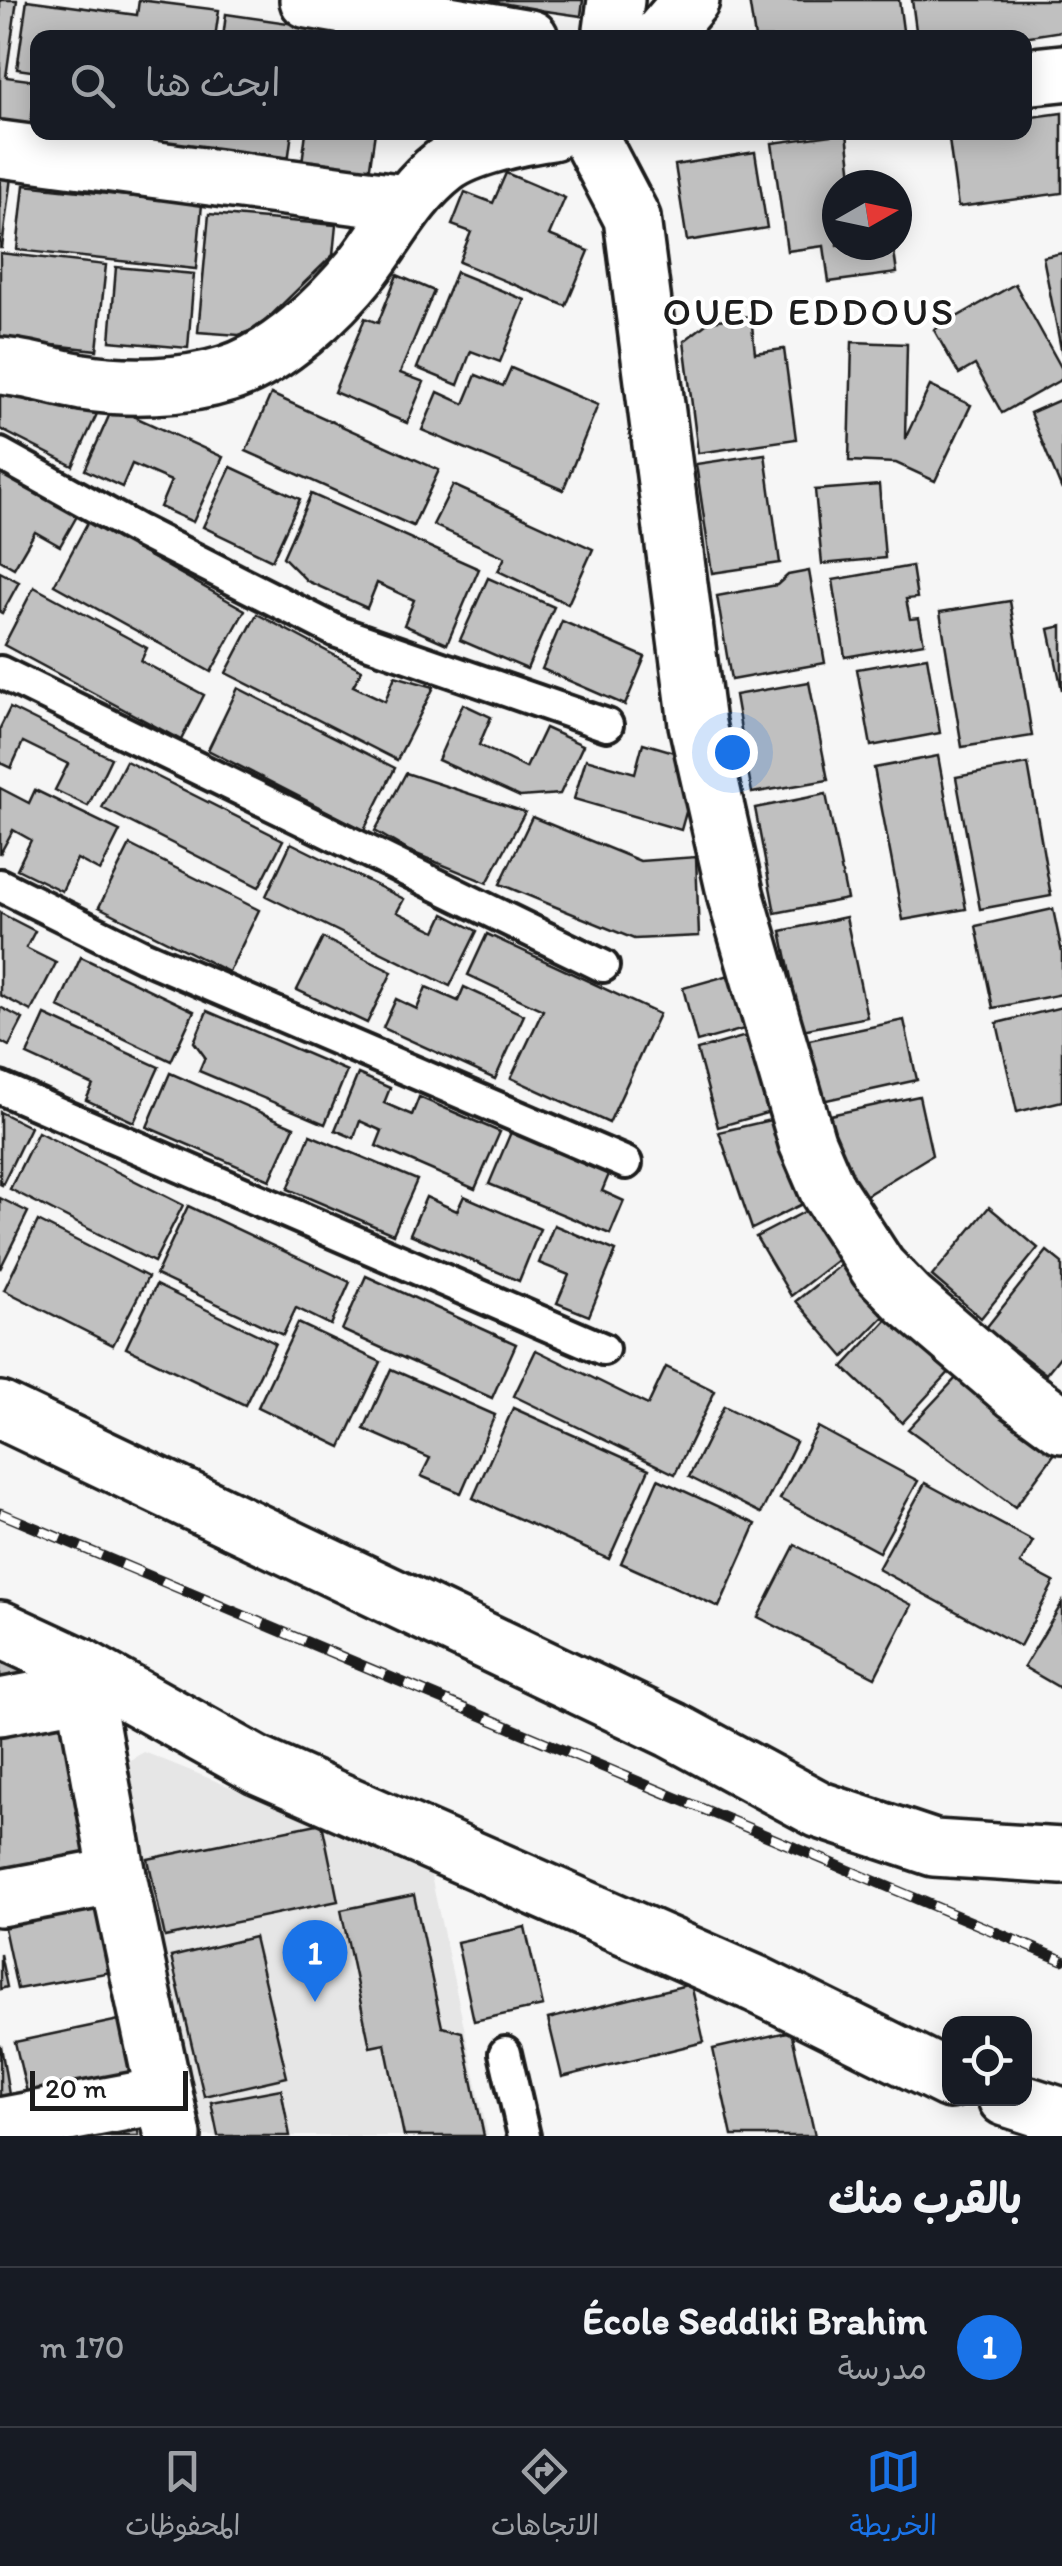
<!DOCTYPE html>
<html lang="ar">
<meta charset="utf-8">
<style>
body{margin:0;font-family:Itim,"Playpen Sans Arabic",sans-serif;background:#20242c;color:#f1f3f6;direction:rtl}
.controls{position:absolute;right:30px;bottom:30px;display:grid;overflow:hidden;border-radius:20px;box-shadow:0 5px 25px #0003}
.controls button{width:90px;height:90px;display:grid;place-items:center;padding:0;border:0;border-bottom:2px solid #363941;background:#171b24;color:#f1f3f6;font:50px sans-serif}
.compass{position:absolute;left:822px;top:170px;width:90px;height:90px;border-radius:50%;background:#171b24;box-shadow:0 5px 25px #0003;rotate:81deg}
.scale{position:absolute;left:30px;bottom:25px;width:158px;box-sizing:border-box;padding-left:10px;border:5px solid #1c1c1c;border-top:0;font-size:28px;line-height:35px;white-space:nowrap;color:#1c1c1c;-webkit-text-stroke:8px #fff;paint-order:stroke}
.you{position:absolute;left:732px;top:752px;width:35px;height:35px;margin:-25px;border:8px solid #fff;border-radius:50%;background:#1a73e8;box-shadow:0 0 0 15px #1a73e833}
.badge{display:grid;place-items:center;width:65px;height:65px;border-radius:50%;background:#1a73e8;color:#fff;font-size:32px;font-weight:700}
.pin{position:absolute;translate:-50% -82px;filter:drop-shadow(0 2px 5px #0008)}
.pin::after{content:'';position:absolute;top:52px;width:35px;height:30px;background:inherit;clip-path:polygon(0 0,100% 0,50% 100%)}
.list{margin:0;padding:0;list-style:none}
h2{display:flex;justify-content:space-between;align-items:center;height:130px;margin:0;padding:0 40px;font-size:42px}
h2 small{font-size:32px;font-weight:400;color:#9ea1a6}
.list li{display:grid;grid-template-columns:65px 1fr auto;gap:30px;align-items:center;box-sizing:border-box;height:160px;padding:0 40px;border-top:2px solid #363941}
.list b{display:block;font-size:38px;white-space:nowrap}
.list p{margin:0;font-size:32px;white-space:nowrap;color:#9ea1a6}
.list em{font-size:32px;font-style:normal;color:#9ea1a6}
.icon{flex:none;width:55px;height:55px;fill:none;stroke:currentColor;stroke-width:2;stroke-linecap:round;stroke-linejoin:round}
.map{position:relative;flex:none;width:1062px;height:2136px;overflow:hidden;direction:ltr}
.search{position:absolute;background:#171b24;box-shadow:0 5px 25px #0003;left:30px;right:30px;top:30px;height:110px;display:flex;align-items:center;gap:25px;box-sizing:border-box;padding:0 35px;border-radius:20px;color:#9ea1a6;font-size:38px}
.sheet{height:290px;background:#171b24}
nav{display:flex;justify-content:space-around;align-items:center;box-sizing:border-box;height:140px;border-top:2px solid #363941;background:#171b24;font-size:28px;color:#9ea1a6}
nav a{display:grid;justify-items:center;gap:5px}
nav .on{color:#1a73e8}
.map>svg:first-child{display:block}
.built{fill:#e6e6e6}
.building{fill:#c0c0c0;stroke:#1c1c1c;stroke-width:2.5}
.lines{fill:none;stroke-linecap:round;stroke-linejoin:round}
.service-casing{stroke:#1c1c1c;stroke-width:38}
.minor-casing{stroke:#1c1c1c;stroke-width:62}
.service{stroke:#fff;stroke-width:30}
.minor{stroke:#fff;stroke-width:55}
.rail-casing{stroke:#1c1c1c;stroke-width:11}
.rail{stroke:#fff;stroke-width:8;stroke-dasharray:22;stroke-linecap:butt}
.labels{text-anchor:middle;stroke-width:8;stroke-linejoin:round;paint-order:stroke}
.quarter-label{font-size:40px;letter-spacing:2.5px;fill:#1c1c1c;stroke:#fff}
</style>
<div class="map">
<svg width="1062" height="2136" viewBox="0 0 1062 2136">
<rect width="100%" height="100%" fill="#f6f6f6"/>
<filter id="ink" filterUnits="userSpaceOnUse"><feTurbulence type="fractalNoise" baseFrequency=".01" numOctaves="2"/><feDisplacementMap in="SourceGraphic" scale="20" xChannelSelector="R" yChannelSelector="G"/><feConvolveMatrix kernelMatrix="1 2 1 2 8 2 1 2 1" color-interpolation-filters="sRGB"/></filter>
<g filter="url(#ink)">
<polygon class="built" points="144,1752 429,1867 488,2136 201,2136 123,1764"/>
<g class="building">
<polygon points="0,0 17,0 6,77 37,81 30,129 0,125"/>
<polygon points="27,0 137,15 139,0 219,10 215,38 38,38 38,72 17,69"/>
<polygon points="469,0 583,0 581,16"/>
<polygon points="749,0 899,0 904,38 755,38"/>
<polygon points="912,0 1062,0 1062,31 1017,38 917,38"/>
<polygon points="226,14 309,26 307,38 223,38"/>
<polygon points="1062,113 1062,193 958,207 948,132 1024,132 1024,118"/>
<polygon points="133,132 292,132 288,162 133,138"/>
<polygon points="306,132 375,132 369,173 302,163"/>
<polygon points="847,133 853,185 837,185 837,245 893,245 897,273 829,282 824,246 787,251 772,143"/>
<polygon points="755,152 767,228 687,241 675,165"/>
<polygon points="506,173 565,198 549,235 589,251 566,306 459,262 471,232 452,225 465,192 493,203"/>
<polygon points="0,176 11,177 2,248 0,248"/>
<polygon points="24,185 202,204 196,269 17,250"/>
<polygon points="209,214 336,225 333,255 258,328 239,335 198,332"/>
<polygon points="0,253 106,265 97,350 0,339"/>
<polygon points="1062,253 1062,354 1043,257"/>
<polygon points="116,267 194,274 188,348 110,341"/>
<polygon points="456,272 525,300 500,362 471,351 458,385 417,368"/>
<polygon points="397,275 434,291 400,373 424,382 407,423 334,392 365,318 378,323"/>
<polygon points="1015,284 1062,369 1062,379 1002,413 975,365 959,374 934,330"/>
<polygon points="751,316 755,353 784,349 796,439 698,453 684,341 710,321"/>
<polygon points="852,342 907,344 905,439 930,386 971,405 935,481 896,463 849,461"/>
<polygon points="511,368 598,405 563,490 422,430 438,392 464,404 476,375 503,386"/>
<polygon points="0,385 102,403 73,466 0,429"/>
<polygon points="271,394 439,470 413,526 246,451"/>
<polygon points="1062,399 1062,490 1030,413"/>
<polygon points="113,407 223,457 193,522 160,507 171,481 132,464 122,487 85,470"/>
<polygon points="765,454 780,563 712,573 696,464"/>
<polygon points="231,467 300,499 272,560 203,527"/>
<polygon points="0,472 77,516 60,546 35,532 14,568 0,560"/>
<polygon points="453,485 593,549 568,604 498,571 505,557 433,525"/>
<polygon points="879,485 885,558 822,564 815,490"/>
<polygon points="311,494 479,569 447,644 404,625 414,600 377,583 367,608 307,581 283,557"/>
<polygon points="88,522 245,610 211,672 54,585"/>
<polygon points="912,566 917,598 906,599 910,619 919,618 924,643 845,657 833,580"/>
<polygon points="809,571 825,663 731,680 717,596 777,585 788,575"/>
<polygon points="0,572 19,582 2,613 0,612"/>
<polygon points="488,578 554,607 527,669 460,640"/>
<polygon points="34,587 147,648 141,661 204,695 181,740 4,645"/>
<polygon points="1010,601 1032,736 962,747 940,612"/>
<polygon points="257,614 362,670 353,686 385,701 395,676 434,687 397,760 226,673"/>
<polygon points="562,621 645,657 625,705 542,669"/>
<polygon points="1062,626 1062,690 1049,629"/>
<polygon points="927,657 940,733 871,746 857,669"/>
<polygon points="809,682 828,780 752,793 735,695"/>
<polygon points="238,688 395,768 364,830 208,750"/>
<polygon points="463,704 491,717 479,745 526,768 545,728 583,745 560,794 520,797 438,760"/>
<polygon points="10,708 111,758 88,806 55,790 68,764 23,742 11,768 0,763 0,728"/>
<polygon points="643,743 681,754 676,770 696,776 681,830 574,799 586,759 635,773"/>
<polygon points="938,756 966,909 903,920 874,768"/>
<polygon points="126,761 283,840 259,887 102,808"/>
<polygon points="1028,764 1051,896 980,909 956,777"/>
<polygon points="406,773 525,812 487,883 409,851 375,831"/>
<polygon points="0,788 29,803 35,790 120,831 100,871 77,859 62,891 17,869 31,840 13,830 0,854"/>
<polygon points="826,794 847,899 775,913 755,808"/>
<polygon points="532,817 640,861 696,857 699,936 634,939 500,884"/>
<polygon points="291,843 404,899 397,912 436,931 444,914 477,931 450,986 266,896"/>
<polygon points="130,845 259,910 229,972 99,907"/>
<polygon points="1053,909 1062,953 1062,994 993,1008 976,926"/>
<polygon points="0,913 35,931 26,948 56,963 31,1011 0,995"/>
<polygon points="846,917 867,1017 802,1030 781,931"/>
<polygon points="487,934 659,1014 609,1123 511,1078 543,1010 468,975"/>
<polygon points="323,938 392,972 367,1023 297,990"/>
<polygon points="81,957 194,1011 171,1061 58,1007"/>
<polygon points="733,974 748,1028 697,1042 683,988"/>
<polygon points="426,987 458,1001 464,987 524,1015 495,1079 383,1028 396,999 417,1009"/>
<polygon points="0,1007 23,1019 9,1046 0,1041"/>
<polygon points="1062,1007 1062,1101 1017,1112 997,1023"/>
<polygon points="207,1011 347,1071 325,1124 199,1071 205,1057 194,1042"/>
<polygon points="45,1015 159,1067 134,1122 86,1100 93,1085 27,1055"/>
<polygon points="904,1020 917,1080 822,1101 809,1040"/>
<polygon points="753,1034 774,1111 718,1127 697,1050"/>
<polygon points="170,1073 294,1127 270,1180 147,1127"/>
<polygon points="358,1074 390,1088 384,1103 412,1115 419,1097 500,1132 475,1189 376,1146 382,1131 360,1121 354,1138 335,1130"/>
<polygon points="919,1096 932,1155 865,1196 839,1152 830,1115"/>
<polygon points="0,1112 30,1127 2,1185 0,1184"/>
<polygon points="779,1118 806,1202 752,1229 719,1132"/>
<polygon points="38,1132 183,1205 154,1262 10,1189"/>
<polygon points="511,1132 610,1172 602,1191 624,1201 610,1234 489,1184"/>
<polygon points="310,1135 417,1180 393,1234 288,1189"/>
<polygon points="464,1196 540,1229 519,1281 410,1234 426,1197 457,1211"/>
<polygon points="0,1198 28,1212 0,1269"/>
<polygon points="188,1206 350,1282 331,1325 296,1308 283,1335 156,1275"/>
<polygon points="989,1207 1038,1248 981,1318 932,1276"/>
<polygon points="812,1208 839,1259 791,1296 756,1237"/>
<polygon points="38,1221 148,1277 113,1345 4,1290"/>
<polygon points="554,1225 616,1251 589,1316 557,1303 569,1275 539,1263"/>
<polygon points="1047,1251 1062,1263 1062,1354 1046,1374 986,1328"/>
<polygon points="847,1260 890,1310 844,1357 796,1301"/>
<polygon points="366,1276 516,1344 492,1398 342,1330"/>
<polygon points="156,1285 275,1343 245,1405 126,1348"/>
<polygon points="894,1312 953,1368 902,1423 843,1367"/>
<polygon points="298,1323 381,1362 341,1447 258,1407"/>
<polygon points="536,1350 648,1405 666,1367 715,1391 675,1474 514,1396"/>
<polygon points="391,1369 495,1415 461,1493 421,1476 430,1458 364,1429"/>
<polygon points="958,1376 1058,1449 1015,1507 908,1429"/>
<polygon points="724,1406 796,1442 761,1513 689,1477"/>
<polygon points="513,1408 649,1469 609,1559 473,1498"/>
<polygon points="818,1427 918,1481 879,1552 780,1499"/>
<polygon points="658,1479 756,1524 719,1607 621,1563"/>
<polygon points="925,1483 1033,1541 1020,1564 1054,1582 1020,1646 878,1569"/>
<polygon points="795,1545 912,1605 875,1677 758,1617"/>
<polygon points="1062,1603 1062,1689 1024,1667"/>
<polygon points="0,1655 26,1664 28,1677 0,1681"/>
<polygon points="62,1719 88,1861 0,1877 0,1731"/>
<polygon points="322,1823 338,1901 165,1937 148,1859"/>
<polygon points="414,1895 442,2027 462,2032 484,2136 404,2136 385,2044 370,2047 341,1910"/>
<polygon points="97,1904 111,1972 17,1989 3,1923"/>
<polygon points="525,1927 543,2006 474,2021 457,1942"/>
<polygon points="254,1937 287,2077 204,2096 171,1957"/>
<polygon points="0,1954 7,1987 0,1989"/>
<polygon points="691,1984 704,2042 562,2077 548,2019"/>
<polygon points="119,2020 131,2076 28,2097 15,2042"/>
<polygon points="791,2031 815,2136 732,2136 713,2049"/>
<polygon points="1,2046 10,2101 0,2103 0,2046"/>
<polygon points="281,2089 290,2136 218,2136 211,2102"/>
<polygon points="137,2126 139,2136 87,2136"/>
</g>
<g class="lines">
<defs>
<g id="service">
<polyline points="0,454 139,531 338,632 607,725"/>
<polyline points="0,672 603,966"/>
<polyline points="0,885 143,956 626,1163"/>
<polyline points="0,1088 603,1349"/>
<polyline points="505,2053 524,2136"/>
</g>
<g id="minor">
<polyline points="308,0 530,38"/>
<polyline points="611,38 616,0"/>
<polyline points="659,38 691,0"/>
<polyline points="1024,77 1062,73"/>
<polyline points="587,132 632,218 697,724 736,897 807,1142 828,1191 878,1268 909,1300 1017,1392 1062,1425"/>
<polyline points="0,149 405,203"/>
<path d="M 0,366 C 28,368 54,377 82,382 C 127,389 183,388 227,374 C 277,359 331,307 363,267 C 390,232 408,194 444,166 C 467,148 522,136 552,132"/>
<polyline points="0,1410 672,1730 820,1810 934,1848 1062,1856"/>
<polyline points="0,1629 80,1666 257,1765 756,1984 950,2080"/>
<polyline points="80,1666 118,1876 173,2136"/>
<polyline points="0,1707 84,1691"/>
<polyline points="0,1898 118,1876"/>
<polyline points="1006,2098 1062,2116"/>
<polyline points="0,2126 164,2095"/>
</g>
</defs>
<use href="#service" class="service-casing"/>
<use href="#minor" class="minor-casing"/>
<use href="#service" class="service"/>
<use href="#minor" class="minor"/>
<defs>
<polyline id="rail" points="0,1513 1062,1960"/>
</defs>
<use href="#rail" class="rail-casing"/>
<use href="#rail" class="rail"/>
</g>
</g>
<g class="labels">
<g class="quarter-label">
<text x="809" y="325">OUED EDDOUS</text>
</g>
</g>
</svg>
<div class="controls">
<button><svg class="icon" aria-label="locate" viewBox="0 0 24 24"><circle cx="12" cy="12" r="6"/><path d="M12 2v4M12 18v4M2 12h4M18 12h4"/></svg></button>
</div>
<svg class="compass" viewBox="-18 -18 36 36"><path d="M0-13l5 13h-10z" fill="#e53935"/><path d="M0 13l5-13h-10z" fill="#9ea1a6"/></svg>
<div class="scale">20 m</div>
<div class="you"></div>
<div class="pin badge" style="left:315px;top:2002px">1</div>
<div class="search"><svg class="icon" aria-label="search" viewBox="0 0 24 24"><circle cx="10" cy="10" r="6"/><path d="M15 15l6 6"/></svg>ابحث هنا</div>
</div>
<section class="sheet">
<h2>بالقرب منك<small></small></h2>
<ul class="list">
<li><span class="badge">1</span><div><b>École Seddiki Brahim</b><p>مدرسة</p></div><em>170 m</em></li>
</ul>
</section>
<nav>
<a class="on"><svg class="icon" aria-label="map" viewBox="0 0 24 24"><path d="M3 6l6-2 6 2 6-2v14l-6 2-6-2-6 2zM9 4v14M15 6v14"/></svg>الخريطة</a>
<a><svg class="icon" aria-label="directions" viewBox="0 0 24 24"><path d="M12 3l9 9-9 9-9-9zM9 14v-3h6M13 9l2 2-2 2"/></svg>الاتجاهات</a>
<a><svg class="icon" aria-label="saved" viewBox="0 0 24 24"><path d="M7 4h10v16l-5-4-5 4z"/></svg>المحفوظات</a>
</nav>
